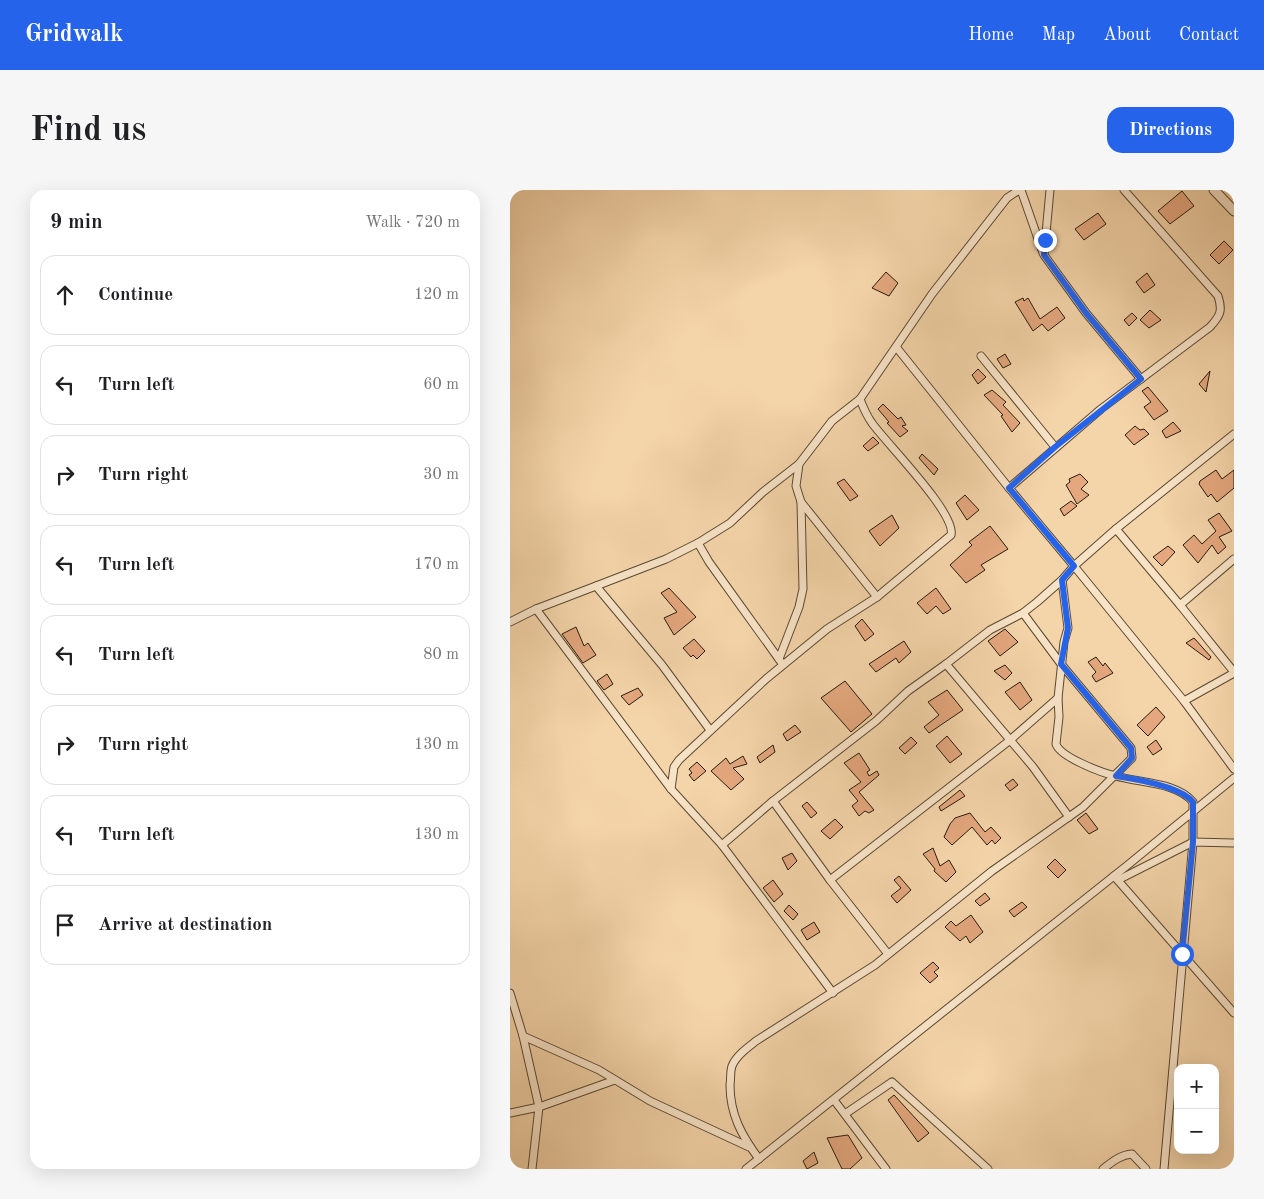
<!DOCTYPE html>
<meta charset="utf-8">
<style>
body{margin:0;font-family:"Old Standard TT",serif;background:#f6f6f6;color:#202124}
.controls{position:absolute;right:15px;bottom:15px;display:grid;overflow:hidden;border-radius:10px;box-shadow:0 5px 20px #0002}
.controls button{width:45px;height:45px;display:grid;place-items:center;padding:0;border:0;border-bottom:1px solid #e0e0e0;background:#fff;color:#202124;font:25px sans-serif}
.stop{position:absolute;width:15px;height:15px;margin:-11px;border:4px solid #2563eb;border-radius:50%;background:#fff}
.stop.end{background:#2563eb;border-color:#fff;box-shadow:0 1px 5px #0008}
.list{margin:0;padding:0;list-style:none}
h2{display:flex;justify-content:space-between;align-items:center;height:65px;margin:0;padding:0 20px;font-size:21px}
h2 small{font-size:16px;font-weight:400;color:#757577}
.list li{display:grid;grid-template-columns:32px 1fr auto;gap:15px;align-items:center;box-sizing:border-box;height:80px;margin:0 10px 10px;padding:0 10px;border:1px solid #e0e0e0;border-radius:15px}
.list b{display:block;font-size:19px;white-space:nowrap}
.list em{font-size:16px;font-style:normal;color:#757577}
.icon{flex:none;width:28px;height:28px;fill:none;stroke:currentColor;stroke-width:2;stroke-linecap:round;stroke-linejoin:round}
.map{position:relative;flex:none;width:724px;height:979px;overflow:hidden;border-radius:15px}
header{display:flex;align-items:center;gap:30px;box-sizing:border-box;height:70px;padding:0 25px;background:#2563eb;color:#fff}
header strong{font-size:24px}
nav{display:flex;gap:28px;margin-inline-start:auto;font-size:18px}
.intro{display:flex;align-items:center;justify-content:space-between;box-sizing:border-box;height:120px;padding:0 30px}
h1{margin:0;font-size:35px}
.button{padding:12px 22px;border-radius:15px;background:#2563eb;color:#fff;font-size:18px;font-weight:700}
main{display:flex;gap:30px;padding:0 30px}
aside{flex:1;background:#fff;border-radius:15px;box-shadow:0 5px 20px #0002}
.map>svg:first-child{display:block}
.building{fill:#e4a77e;stroke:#271b0b}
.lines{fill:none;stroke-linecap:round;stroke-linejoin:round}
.minor-casing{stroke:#5a4932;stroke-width:9}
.tertiary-casing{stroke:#5a4932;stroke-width:11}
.minor{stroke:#f8e3c7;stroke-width:7}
.tertiary{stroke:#f8e3c7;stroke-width:9}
.route{stroke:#2563eb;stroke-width:6}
</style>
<header>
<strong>Gridwalk</strong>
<nav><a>Home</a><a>Map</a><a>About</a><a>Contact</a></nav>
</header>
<div class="intro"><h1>Find us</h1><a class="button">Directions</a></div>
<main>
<aside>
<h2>9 min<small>Walk · 720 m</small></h2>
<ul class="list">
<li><svg class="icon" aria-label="ahead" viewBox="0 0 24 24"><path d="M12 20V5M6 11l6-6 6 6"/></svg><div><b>Continue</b></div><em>120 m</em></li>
<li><svg class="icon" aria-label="left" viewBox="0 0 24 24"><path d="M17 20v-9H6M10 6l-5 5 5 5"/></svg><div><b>Turn left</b></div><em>60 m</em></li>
<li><svg class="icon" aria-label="right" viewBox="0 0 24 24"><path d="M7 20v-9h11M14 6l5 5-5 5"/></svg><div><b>Turn right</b></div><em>30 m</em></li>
<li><svg class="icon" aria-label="left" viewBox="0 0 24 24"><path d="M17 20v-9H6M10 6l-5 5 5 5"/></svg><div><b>Turn left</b></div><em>170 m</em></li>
<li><svg class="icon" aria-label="left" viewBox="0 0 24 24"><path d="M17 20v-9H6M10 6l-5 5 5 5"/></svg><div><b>Turn left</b></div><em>80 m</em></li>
<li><svg class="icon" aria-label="right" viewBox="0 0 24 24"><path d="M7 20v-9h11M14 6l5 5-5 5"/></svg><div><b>Turn right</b></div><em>130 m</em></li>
<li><svg class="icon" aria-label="left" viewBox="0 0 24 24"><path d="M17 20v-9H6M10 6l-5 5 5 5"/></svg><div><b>Turn left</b></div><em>130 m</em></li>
<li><svg class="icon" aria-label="arrive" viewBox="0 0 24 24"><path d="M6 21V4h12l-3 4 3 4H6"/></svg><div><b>Arrive at destination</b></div></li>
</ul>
</aside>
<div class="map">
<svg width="724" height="979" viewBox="0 0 724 979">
<rect width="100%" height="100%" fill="#f4d4a9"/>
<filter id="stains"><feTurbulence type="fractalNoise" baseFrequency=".004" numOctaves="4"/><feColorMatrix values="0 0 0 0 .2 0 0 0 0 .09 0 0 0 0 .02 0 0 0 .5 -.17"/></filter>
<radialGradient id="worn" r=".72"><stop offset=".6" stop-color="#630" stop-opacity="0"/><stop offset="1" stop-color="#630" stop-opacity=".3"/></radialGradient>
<g class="building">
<polygon points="672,1 684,16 660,34 648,21"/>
<polygon points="588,23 596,34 574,50 565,39"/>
<polygon points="714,51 723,60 709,74 700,65"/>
<polygon points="376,82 388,93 379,106 362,98"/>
<polygon points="637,83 645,95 634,103 626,92"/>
<polygon points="513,108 514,111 518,108 530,129 547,117 555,128 538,141 532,134 523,141 505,112"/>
<polygon points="640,120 651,130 639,138 630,130"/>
<polygon points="622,123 627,128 619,136 614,130"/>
<polygon points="495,164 501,174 493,178 487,169"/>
<polygon points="468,179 476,187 468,194 462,185"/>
<polygon points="700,181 696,202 689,194"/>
<polygon points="638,197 658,221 644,230 634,217 641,212 632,201"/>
<polygon points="482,200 496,212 493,215 510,233 502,242 491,226 493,225 474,205"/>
<polygon points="373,214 388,229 391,227 396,235 392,236 398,241 390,247 377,233 379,232 368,219"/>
<polygon points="663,232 671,241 656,248 652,241"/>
<polygon points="625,236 630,240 634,239 639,244 624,255 615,245"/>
<polygon points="363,247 369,253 358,261 353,256"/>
<polygon points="412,264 428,279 424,285 409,268"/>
<polygon points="706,280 712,289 724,280 724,298 707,312 701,304 698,307 689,294 690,291"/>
<polygon points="570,284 578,292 571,299 579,305 567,314 556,295 560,292 559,289"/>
<polygon points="334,289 348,306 340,311 327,293"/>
<polygon points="455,305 469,320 457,330 446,313"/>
<polygon points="561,311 567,316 554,326 550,319"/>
<polygon points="709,323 722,341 709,347 716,357 708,364 702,355 688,373 673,355 684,345 692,354 706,341 698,330"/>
<polygon points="382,325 389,338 370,356 359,341"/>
<polygon points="480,336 498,359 471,375 475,380 456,393 440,375 462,355 459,352"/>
<polygon points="658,356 665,362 652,376 643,367"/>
<polygon points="159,398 186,427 164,445 154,428 167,422 151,403"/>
<polygon points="426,398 441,419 433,424 426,416 417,424 407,413"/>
<polygon points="352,429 364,444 355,451 345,436"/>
<polygon points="66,437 74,456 78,453 86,465 73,473 52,444"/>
<polygon points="495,439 508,452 490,466 478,451"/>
<polygon points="684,448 701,467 699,470 676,453"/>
<polygon points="184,449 195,461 187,469 183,465 181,467 173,458"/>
<polygon points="394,451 401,462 389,473 386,468 366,482 359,474"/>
<polygon points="586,467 593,476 595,473 603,483 586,492 582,486 586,482 578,472"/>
<polygon points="495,475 502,483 495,490 484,481"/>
<polygon points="97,484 103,494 94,500 87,491"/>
<polygon points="335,491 362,524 341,542 311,508"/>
<polygon points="510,492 522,510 510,520 495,502"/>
<polygon points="128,498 133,505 119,515 111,506"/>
<polygon points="437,500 453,520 419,543 414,537 429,525 418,512"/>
<polygon points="646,517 655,527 638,546 627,535"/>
<polygon points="285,535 291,542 277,551 273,544"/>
<polygon points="437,546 452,564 440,573 426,556"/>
<polygon points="401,547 407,553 395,564 389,558"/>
<polygon points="646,550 652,559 643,565 637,557"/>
<polygon points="263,555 265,562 250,573 247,567"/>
<polygon points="349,563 360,580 357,582 359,586 367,581 369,585 349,602 364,620 359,623 355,621 349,626 342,616 348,611 339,600 351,592 334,573"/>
<polygon points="233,566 237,574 223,578 234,589 221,600 201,581 216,568 220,574"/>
<polygon points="187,572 196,581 184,591 179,585 182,583 179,579"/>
<polygon points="503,589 508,595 500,601 495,595"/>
<polygon points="450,600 455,606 431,621 429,617"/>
<polygon points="297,612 307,623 301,628 292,616"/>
<polygon points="460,623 475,642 481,637 491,648 485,654 482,650 477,655 462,637 442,655 434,647 440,634 445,628"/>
<polygon points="576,623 588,639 579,644 567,630"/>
<polygon points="325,629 333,637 320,649 311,641"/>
<polygon points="423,658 430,676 439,670 446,682 436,692 424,681 425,679 413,664"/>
<polygon points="282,663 287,671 278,680 272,668"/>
<polygon points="545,669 556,680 548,688 537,677"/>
<polygon points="389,686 401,700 387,713 381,706 391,698 384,690"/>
<polygon points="263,690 273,704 264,712 253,698"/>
<polygon points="475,703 480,709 470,716 465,711"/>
<polygon points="512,712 517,717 504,727 499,721"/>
<polygon points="279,715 288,724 283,730 274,721"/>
<polygon points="461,725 473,742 460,753 456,746 450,751 435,737 441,731 446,736"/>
<polygon points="304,732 310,742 297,750 291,740"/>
<polygon points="423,772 429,778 424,782 428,786 420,793 410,783"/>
<polygon points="384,905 419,943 408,952 378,910"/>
<polygon points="338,945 352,968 340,979 332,979 317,948"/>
<polygon points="304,962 308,973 297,979 293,971"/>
</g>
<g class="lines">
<defs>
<g id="minor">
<polyline points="511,0 533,63"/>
<polyline points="540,0 534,65 576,123 631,189"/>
<polyline points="387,158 499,298 564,376 606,339 724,244"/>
<polyline points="471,166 545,257"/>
<path d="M 499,298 L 591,219 L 700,137 C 710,126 713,121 708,106 L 614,0"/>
<polyline points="606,339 670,415 724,369"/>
<polyline points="188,353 199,372 271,472"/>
<polyline points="86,396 156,369 188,353 220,333 253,302 289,274"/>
<polyline points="367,407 291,312 286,296 289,274 322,231 350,209 422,104 497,8 509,0"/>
<polyline points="670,415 724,482"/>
<polyline points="26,419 161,599 212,655 323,803"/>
<polyline points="0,432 26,419 86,396 152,475 200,540"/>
<polyline points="269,469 289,417 293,399 291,312"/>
<polyline points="436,474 480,440 513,423 527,412 552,390 564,376 674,511 724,579"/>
<path d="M 548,508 L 549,527 L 546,554 C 550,567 592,583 606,586 C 629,593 667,592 683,612 L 683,652 L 654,979"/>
<polyline points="674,511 724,483"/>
<path d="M 161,599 L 164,577 L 169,570 L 256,489 L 317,439 L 367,407 L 441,345 C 447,324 376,253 362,233 C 356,225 353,217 350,209"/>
<polyline points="263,611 320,690 499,551 548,508 554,452 558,438 552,390"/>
<polyline points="212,655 263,611 366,531 398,501 436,474 523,577 559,627"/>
<polyline points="604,686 724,823"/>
<polyline points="320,690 378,764"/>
<polyline points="608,690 683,652 724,653"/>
<polyline points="0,803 13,846 89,880 140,911 239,957"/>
<polyline points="13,846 29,917 22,979"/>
<polyline points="324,910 376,979"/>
<polyline points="0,923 29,917 105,890"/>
<polyline points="335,924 382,892 478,979"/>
<path d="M 249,969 C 232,946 220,925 220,895 C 221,889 220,882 222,876 C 226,866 237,858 246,851 L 365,775 L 482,681 L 573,617 L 622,568 L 621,558 L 551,474 L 513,423"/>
<polyline points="236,979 619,674 724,588"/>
<path d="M 593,979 C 602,972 610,965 622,964 L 636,979"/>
</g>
<polyline id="tertiary" points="704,0 724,21"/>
</defs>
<use href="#minor" class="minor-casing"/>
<use href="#tertiary" class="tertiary-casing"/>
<use href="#minor" class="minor"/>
<use href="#tertiary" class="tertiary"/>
</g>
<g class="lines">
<path class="route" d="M 535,50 L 534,65 L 576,123 L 631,189 L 545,257 L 499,298 L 564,376 L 552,390 L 558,438 L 551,474 L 621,558 L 622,568 L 606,586 C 626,589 670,596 683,612 L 683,652 L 672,764"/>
</g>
<rect width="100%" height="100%" filter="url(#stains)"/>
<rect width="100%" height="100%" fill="url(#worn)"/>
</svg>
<div class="controls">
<button>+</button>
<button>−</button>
</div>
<div class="stop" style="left:672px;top:764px"></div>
<div class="stop end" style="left:535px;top:50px"></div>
</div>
</main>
